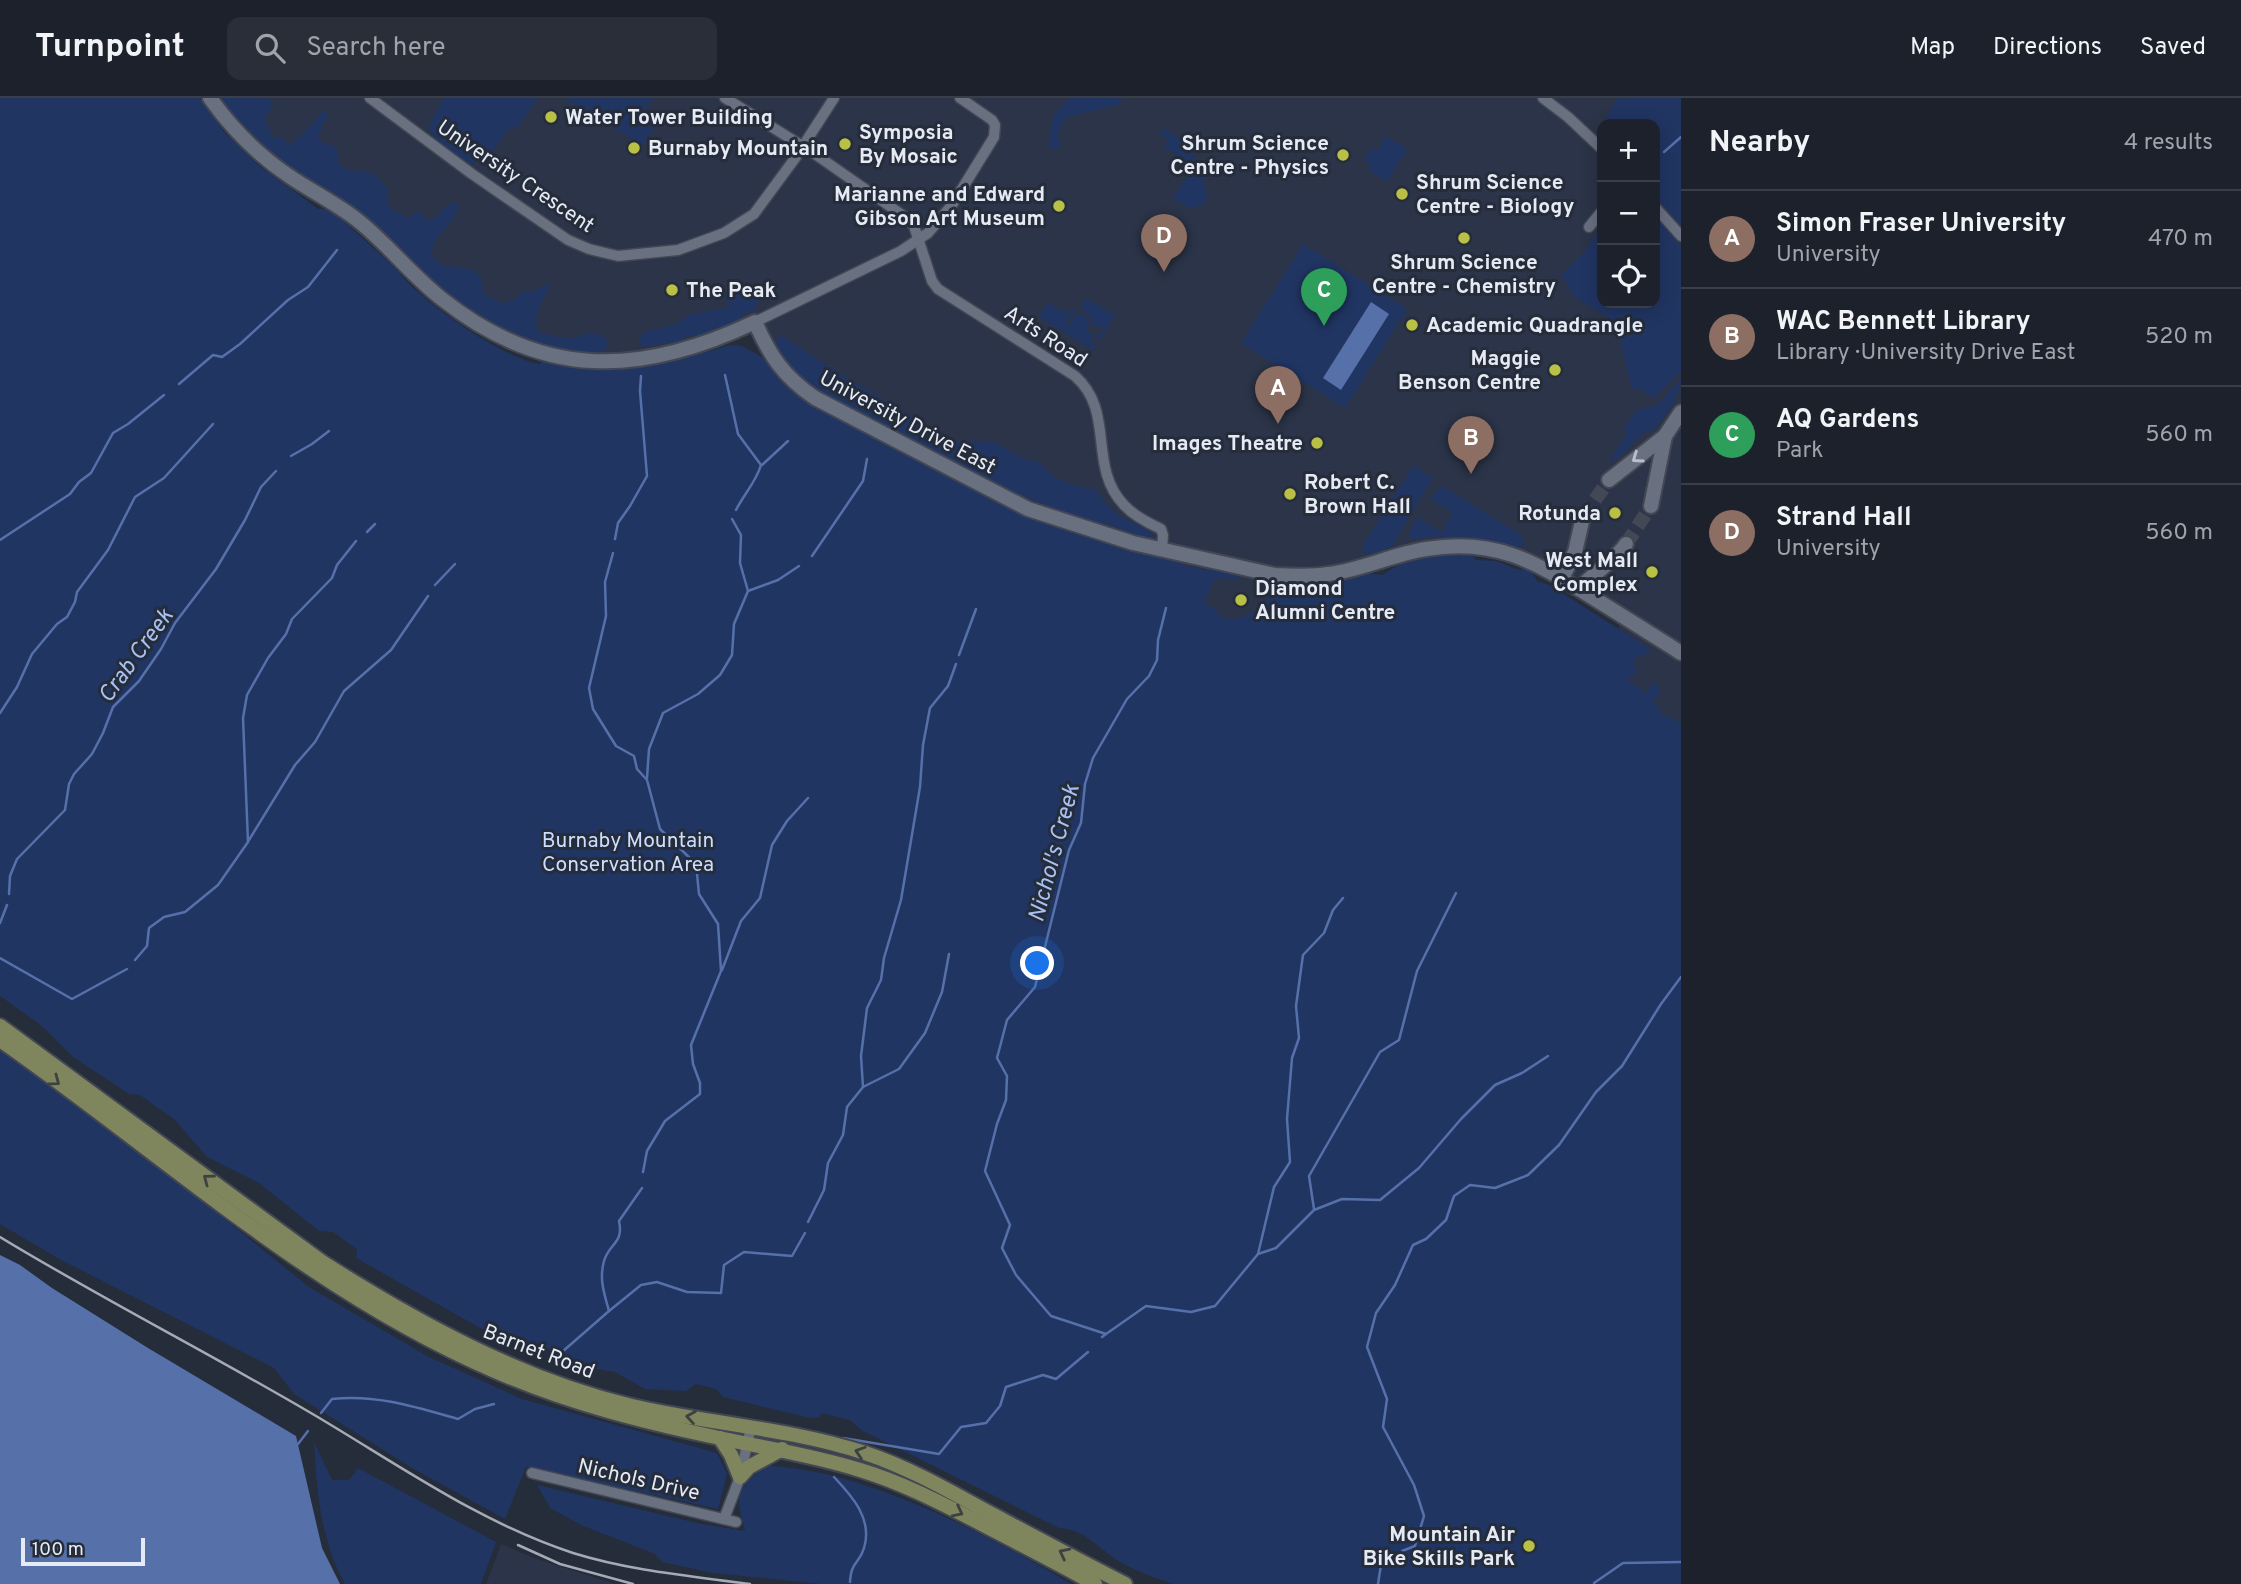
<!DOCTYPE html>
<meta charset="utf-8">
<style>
body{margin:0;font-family:Overpass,sans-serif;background:#292e38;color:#f1f3f6}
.controls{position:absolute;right:21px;top:21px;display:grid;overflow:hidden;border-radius:14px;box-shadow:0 4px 18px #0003}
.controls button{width:63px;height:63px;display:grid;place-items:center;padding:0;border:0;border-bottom:2px solid #3a3e48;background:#1c212c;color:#f1f3f6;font:35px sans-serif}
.scale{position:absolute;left:21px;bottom:18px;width:124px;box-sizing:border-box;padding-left:7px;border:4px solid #e6eaf4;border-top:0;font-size:19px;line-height:24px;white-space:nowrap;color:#e6eaf4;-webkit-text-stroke:5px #252c3a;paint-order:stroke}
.you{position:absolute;left:1038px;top:866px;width:24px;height:24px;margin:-18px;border:5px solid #fff;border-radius:50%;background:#1a73e8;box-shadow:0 0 0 10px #1a73e833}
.badge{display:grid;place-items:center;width:46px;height:46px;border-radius:50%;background:#8c9099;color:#fff;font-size:23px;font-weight:700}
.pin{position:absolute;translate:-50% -58px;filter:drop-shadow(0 2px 4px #0008)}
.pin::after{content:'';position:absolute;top:37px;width:24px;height:21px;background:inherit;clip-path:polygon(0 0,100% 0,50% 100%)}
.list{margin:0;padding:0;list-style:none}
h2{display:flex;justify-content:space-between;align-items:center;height:91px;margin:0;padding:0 28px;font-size:30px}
h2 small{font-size:23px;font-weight:400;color:#a0a3a9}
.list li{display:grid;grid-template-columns:46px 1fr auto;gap:21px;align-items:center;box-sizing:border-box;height:98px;padding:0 28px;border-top:2px solid #3a3e48}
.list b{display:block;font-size:26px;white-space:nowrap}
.list p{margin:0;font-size:23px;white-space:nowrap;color:#a0a3a9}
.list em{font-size:23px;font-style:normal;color:#a0a3a9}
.icon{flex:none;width:38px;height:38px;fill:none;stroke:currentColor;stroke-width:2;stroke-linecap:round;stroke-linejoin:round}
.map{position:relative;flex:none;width:1681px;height:1486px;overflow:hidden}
header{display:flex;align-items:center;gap:42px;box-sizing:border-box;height:98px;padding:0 35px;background:#1c212c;border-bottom:2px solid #3a3e48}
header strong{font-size:33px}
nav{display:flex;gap:38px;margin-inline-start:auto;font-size:24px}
.search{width:490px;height:63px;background:#292e38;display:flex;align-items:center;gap:18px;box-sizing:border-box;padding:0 24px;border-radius:14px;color:#a0a3a9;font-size:26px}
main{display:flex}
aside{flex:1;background:#1c212c}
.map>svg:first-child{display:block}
.built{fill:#2b3448;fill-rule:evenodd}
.green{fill:#213563}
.water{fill:#5670aa}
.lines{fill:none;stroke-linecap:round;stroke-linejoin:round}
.stream{stroke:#5670aa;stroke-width:2.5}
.secondary-tunnel{stroke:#424856;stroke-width:14;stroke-dasharray:14 7;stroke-linecap:butt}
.street-casing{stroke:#424753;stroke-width:13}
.secondary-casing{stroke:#424753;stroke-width:18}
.primary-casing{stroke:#424753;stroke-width:18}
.street{stroke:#697080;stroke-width:10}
.secondary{stroke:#697080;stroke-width:14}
.primary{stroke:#7f855c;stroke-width:14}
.rail{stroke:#a5aab5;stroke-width:2.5}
.oneway{stroke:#babfcb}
.oneway2{stroke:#3c4242}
.poi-dot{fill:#b9c046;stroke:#252c3a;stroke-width:2.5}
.labels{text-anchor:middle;stroke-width:6;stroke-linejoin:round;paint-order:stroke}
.poi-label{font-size:21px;font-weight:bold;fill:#e6eaf4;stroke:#252c3a;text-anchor:start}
.street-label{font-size:21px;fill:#e6eaf4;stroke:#252c3a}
.park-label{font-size:21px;fill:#cdddff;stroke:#252c3a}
.water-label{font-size:23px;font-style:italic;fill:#a9c1f2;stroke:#252c3a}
</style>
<header>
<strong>Turnpoint</strong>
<div class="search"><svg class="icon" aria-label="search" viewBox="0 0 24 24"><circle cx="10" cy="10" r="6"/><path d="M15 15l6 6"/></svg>Search here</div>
<nav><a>Map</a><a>Directions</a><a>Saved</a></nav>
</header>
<main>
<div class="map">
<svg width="1681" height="1486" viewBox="0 0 1681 1486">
<rect width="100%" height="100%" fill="#252c3a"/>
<g class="built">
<path d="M 217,0 L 1681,0 L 1681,648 L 1614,605 L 1620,509 L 1559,467 L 1513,449 L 1487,445 L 1371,460 L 1370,482 L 1279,532 L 1207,516 L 1021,401 L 802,285 L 770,244 L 758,216 L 717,235 L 660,254 L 579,257 L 541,250 L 288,71 L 239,29 ZM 1602,26 L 1655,26 L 1655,205 L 1602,205 Z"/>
<polygon points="501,1446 534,1460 615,1486 486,1486"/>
</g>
<g class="green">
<path d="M 0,0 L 200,0 L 224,34 L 258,67 L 318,111 L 331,111 L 396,171 C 419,202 502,260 539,266 L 546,262 L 689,259 L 730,247 L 742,248 L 762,259 L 790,291 L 824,310 L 831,317 L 838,316 L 949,379 L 1051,420 L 1057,429 L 1068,424 L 1175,457 L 1185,468 L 1234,476 L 1239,478 L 1235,482 L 1219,480 L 1213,483 L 1206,502 L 1206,507 L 1215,510 L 1220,519 C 1247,525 1242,514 1263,513 L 1269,496 L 1267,488 L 1257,491 L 1254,486 L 1257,483 L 1286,488 L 1298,485 L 1301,492 L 1296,495 C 1308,493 1324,498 1336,492 C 1339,490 1341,486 1344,484 C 1355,476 1371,475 1383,477 C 1396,466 1430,453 1448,454 C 1457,454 1461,458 1471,456 L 1476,462 L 1496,463 L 1516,471 L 1530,472 L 1537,483 L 1551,488 L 1650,551 L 1650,555 L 1637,558 L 1634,566 L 1636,574 L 1628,581 L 1628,584 L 1641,590 L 1641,595 L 1644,597 L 1653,585 L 1658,587 L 1659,596 L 1653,603 L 1663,617 L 1681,625 L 1681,1486 L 1173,1486 C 1157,1480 1140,1475 1126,1467 C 1102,1456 1088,1431 1059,1430 L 861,1332 L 850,1322 L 821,1315 L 820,1319 L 810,1320 L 723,1299 L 716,1291 L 696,1286 L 686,1293 L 645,1291 L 615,1274 L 567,1267 L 546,1249 L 489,1235 L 356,1160 L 357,1151 L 333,1134 L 319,1133 L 259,1085 L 207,1059 L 175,1022 L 140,997 L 129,996 L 73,959 L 42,928 L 0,898 Z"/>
<path d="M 219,0 L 269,0 L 273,7 L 265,21 L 274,41 L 283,39 L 287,47 L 290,47 L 313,25 L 323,13 L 326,14 L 328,19 L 322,28 L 318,39 L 325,47 L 331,46 L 338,53 C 334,78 358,70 370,75 C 377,78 383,86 388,91 L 387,104 L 393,112 L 407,120 L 416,114 L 421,115 L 427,122 L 437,120 L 443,110 L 453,104 L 459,107 C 453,130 434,133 431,157 L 442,167 L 473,172 L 480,178 L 484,196 L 503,205 L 514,203 L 522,193 L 535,193 L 546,186 L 550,187 C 544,204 530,216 539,234 C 554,238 571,245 585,235 L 603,237 L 610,244 L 604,252 L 587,258 L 562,255 L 531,245 L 472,217 L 254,41 Z"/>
<path d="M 444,0 L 538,0 L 517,30 L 507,32 L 484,68 L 477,62 L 471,67 C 455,60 438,44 428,30 Z"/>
<polygon points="564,0 653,0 640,21 654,30 643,47"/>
<polygon points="1070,0 1121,0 1121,3 1118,7 1066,19 1057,38 1061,50 1052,51 1048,47 1054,16"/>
<polygon points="1618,0 1681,0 1681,127 1655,100 1655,26 1602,26 1602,41 1597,35"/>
<polygon points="1163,30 1196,51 1192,58 1212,70 1203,84 1207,99 1202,108 1199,107 1189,111 1173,100 1194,68 1164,49 1168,42 1159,36"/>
<polygon points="1385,38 1407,51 1387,84 1368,71 1371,67 1364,62 1372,50 1378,53"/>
<polygon points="1655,119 1681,148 1681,273 1654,300 1637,290 1632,291 1616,225 1575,199 1561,177 1585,153 1599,132 1602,134 1602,205 1655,205"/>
<polygon points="1303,146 1407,211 1345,310 1241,245"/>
<path d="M 735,187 L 742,194 L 746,190 L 752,190 L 755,193 L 758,191 L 761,193 L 762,200 L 756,206 L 755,213 L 743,216 L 737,229 L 732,232 L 726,228 L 709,240 L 694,237 L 686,238 L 682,246 C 676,247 671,245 665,245 C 657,246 650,250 642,248 L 639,242 L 644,234 L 676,226 L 689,217 L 728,209 L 730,205 L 725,200 L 727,191 Z"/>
<polygon points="1086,200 1115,218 1099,244 1096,242 1099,237 1094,232 1101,236 1105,231 1092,227 1093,224 1088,216 1080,210"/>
<polygon points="1048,204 1058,212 1068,212 1064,219 1065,221 1071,212 1075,212 1066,227 1068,229 1077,214 1082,218 1084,216 1090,226 1087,231 1094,239 1090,243 1096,247 1093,252 1039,219"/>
<path d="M 781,237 L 826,267 L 956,344 L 994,344 L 1024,361 L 1039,364 C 1051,381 1074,389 1096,391 C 1103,402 1108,410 1119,417 C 1130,425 1148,428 1154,439 L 1138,439 L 1113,428 L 1077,420 L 969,375 L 924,352 L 915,344 L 856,316 L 818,294 L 796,279 L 780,260 L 776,244 Z"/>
<path d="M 1681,280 C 1681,299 1663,323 1650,335 L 1646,333 C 1633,342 1626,359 1609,364 L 1626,337 L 1624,330 L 1636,313 L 1658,306 Z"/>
<polygon points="1413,368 1433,380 1392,448 1376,455 1365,456 1362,451 1364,445"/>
<polygon points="1440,387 1521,437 1525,447 1519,449 1480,441 1439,440 1438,438 1411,442 1409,434 1418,419 1441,434 1453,415 1431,401"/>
<polygon points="0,951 159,1068 309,1189 427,1258 522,1301 717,1355 727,1376 718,1411 526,1369 505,1421 412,1370 294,1296 274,1270 61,1162 0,1126"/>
<path d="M 314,1344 L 332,1382 L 349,1382 L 358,1370 L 496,1444 L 481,1486 L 345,1486 C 320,1440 317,1395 314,1344 Z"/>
<path d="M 766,1368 C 861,1370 989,1437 1071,1486 L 821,1486 L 713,1475 L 662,1464 L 655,1456 L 581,1427 L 550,1410 L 537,1387 L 697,1425 L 745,1433 C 735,1395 735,1394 766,1368 Z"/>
</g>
<g class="water">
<polygon points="1371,204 1389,216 1341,292 1323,280"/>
<polygon points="0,1157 20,1167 52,1190 148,1250 296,1338 322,1450 340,1486 0,1486"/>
</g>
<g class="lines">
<g class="stream">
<polyline points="1664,54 1681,39"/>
<path d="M 725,277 L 738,336 L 761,367 C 756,384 744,396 736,412"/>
<polyline points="179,286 213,257 222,259 240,246 288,202 308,189 337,152"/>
<polyline points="291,358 312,346 329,333"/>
<polyline points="762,367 788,343"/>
<polyline points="367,434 375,426"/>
<polyline points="615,441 618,425 630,408 647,378 640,293 641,278"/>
<polyline points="0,442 70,396 79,384 91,375 113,335 128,326 164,297"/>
<polyline points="613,455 605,484 606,518 589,590 593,611 616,648 634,658 637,671 647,682 660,731 696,766 699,796 718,826 721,873 691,947 693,966 700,985 700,996 665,1023 647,1053 643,1074"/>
<polyline points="812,458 863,383 867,361"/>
<polyline points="435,487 455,466"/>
<polyline points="748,493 778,482 799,468"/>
<polyline points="959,557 976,511"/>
<polyline points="0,615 17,589 32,556 57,526 67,519 75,504 77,494 108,452 135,399 164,380 213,326"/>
<polyline points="647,680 649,651 663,615 698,596 720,577 732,557 734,526 748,493 740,465 741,437 732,421"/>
<polyline points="249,742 295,667 315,644 344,593 391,552 428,498"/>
<polyline points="9,796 10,778 17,761 65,712 69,686 74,676 92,656 103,635 113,609 139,583 161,551 175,525 216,471 245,422 261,389 276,373"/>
<polyline points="0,825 7,807"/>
<polyline points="0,860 72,901 127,871"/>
<polyline points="135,862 147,848 149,830 164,819 185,814 218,787 248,744 243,620 247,597 268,560 286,536 292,521 332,480 337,467 356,443"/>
<polyline points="722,872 741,823 760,800 772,747 787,723 808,700"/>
<polyline points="863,989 899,971 925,935 942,894 949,856"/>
<polyline points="1314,1111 1309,1078 1380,954 1399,942 1417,873 1456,795"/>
<polyline points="808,1124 824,1092 828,1065 843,1037 847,1009 863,989 861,958 867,910 881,882 884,860 901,802 920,689 923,647 930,610 948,588 956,566"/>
<polyline points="1258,1156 1274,1089 1290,1064 1287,1021 1292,960 1299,940 1296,908 1303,857 1324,835 1333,812 1343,800"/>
<polyline points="609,1213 641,1187 657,1184 687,1194 721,1195 724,1167 744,1154 792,1158 805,1135"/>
<polyline points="1106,1236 1146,1208 1191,1214 1215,1208 1258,1156 1276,1150 1314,1112 1342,1101 1380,1102 1419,1070 1461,1021 1495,987 1522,975 1548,958"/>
<polyline points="1102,1239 1106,1236 1051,1218 1016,1177 1002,1150 1010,1127 985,1073 997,1026 1006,1002 1007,978 997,960 1007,922 1035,889 1069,752 1081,725 1085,686 1093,660 1127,601 1149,578 1157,562 1158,542 1166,510"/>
<path d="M 554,1261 L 609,1213 C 604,1195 599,1181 604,1163 C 609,1145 624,1146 619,1123 L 642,1090"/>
<path d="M 321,1315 L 332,1301 C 376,1296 416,1309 458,1321 L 475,1311 L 494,1306"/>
<polyline points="843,1340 939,1356 961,1329 986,1325 1000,1308 1006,1289 1043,1277 1056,1281 1088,1254"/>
<polyline points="298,1346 308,1333"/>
<path d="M 834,1379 C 852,1398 873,1421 864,1450 C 860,1465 851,1463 850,1484"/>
<polyline points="1402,1453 1415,1448 1424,1418 1414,1387 1383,1329 1387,1301 1367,1249 1376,1215 1395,1187 1413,1147 1426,1141 1446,1122 1454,1098 1470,1087 1495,1090 1528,1077 1559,1047 1596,994 1622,968 1661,906 1681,879"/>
<polyline points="1594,1485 1623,1465 1681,1464"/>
<polyline points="1378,1486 1382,1460 1390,1457"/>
</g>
<g class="secondary-tunnel">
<polyline points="1583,419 1609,382"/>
<polyline points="1626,446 1651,408"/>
</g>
<defs>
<g id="street">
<polyline points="370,0 472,76 568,142 589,151 618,158 678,152 724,135 754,116 796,59 834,0"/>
<path d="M 725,0 L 812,54 L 908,121 L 914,128 L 932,183 L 938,191 L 1075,278 C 1116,314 1087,368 1124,407 C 1134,418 1148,425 1161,431 L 1163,437 L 1162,451"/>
<polyline points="1543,0 1568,19 1602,51"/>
<polyline points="1655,109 1681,138"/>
<polyline points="1589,129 1602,113"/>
<polyline points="755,224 901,153 928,135 952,107 994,39 995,27 992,22 960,0"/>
<polyline points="532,1375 736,1424"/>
<polyline points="724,1421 740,1379 751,1329"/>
</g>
<g id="secondary">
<path d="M 210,0 C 232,31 258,57 289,78 C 311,93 335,105 356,121 C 387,145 411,177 442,201 C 544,282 641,278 755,224 C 770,258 783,278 815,300 L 1028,411 L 1133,445 L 1275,477 C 1293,478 1311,479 1328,476 C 1362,472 1393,456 1426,451 C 1498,439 1538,466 1595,501 C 1624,519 1653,537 1681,555"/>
<polyline points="1609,382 1665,338 1681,314"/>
<polyline points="1651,408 1665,338"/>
<polyline points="1562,480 1575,454 1583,419"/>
<path d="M 1579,491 C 1593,475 1616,462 1626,446"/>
</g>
<g id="primary">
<path d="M 0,928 L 322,1164 C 418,1225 520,1281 632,1308 C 709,1326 789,1330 865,1355 C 907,1369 946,1391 984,1412 C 1031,1437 1078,1462 1125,1486"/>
<path d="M 0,942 C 163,1056 311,1194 495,1273 C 566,1304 639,1323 715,1339 C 764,1350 813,1357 860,1372 C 900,1384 937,1403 974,1422 C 1014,1443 1055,1464 1095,1486"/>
<polyline points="720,1340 731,1357 740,1379 749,1369 782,1351"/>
</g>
</defs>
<use href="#street" class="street-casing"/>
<use href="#secondary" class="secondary-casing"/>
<use href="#primary" class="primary-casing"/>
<use href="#street" class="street"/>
<use href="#secondary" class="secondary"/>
<use href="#primary" class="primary"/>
<g class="rail">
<path d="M 0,1139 C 107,1204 219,1260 326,1324 C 406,1372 484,1426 573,1455 C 631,1473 691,1478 750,1486"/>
<polyline points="518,1447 560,1466 633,1486"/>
</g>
</g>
<defs><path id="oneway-chevron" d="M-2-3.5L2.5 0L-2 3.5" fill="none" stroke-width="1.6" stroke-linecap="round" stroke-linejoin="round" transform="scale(1.75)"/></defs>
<use class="oneway" href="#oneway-chevron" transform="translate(1637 360) rotate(145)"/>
<g class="oneway2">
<use href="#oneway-chevron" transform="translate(55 983) rotate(37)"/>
<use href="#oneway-chevron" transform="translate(208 1081) rotate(-143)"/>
<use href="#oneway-chevron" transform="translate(691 1319) rotate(-171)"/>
<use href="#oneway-chevron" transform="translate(860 1354) rotate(-162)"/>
<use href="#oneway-chevron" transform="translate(958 1414) rotate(27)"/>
<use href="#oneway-chevron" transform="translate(1064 1455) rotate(-153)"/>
</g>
<g class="poi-dot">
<circle cx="551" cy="19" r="7"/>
<circle cx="845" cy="46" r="7"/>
<circle cx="634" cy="50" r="7"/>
<circle cx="1343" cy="57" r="7"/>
<circle cx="1402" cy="96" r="7"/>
<circle cx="1059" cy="108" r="7"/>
<circle cx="1464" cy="140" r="7"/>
<circle cx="672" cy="192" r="7"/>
<circle cx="1412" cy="227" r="7"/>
<circle cx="1555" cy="272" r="7"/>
<circle cx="1317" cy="345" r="7"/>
<circle cx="1290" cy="396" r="7"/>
<circle cx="1615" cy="415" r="7"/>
<circle cx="1652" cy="474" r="7"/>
<circle cx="1241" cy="502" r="7"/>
<circle cx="1529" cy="1448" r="7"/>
</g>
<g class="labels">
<g class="poi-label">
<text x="565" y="26">Water Tower Building</text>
<text x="859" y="41">Symposia<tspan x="859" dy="24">By Mosaic</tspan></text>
<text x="1329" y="52" text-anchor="end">Shrum Science<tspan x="1329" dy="24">Centre - Physics</tspan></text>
<text x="648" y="57">Burnaby Mountain</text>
<text x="1416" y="91">Shrum Science<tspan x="1416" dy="24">Centre - Biology</tspan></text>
<text x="1045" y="103" text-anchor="end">Marianne and Edward<tspan x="1045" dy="24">Gibson Art Museum</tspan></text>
<text x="1464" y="171" text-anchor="middle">Shrum Science<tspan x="1464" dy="24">Centre - Chemistry</tspan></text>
<text x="686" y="199">The Peak</text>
<text x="1426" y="234">Academic Quadrangle</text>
<text x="1541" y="267" text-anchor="end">Maggie<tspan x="1541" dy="24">Benson Centre</tspan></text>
<text x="1303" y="352" text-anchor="end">Images Theatre</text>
<text x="1304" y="391">Robert C.<tspan x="1304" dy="24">Brown Hall</tspan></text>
<text x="1601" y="422" text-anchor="end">Rotunda</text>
<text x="1638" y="469" text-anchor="end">West Mall<tspan x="1638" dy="24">Complex</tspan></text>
<text x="1255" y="497">Diamond<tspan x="1255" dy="24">Alumni Centre</tspan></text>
<text x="1515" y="1443" text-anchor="end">Mountain Air<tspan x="1515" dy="24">Bike Skills Park</tspan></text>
</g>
<g class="street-label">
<text transform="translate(516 78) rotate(34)" y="7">University Crescent</text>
<text transform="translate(1046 238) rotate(33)" y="7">Arts Road</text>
<text transform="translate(908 324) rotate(28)" y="7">University Drive East</text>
<text transform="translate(539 1253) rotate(21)" y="7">Barnet Road</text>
<text transform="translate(639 1381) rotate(13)" y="7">Nichols Drive</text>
</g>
<g class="park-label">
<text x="628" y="749">Burnaby Mountain<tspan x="628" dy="24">Conservation Area</tspan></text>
</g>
<g class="water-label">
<text transform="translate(135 557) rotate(-54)" y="8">Crab Creek</text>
<text transform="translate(1053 755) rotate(-75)" y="8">Nichol's Creek</text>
</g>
</g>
</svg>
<div class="controls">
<button>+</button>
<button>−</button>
<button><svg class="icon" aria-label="locate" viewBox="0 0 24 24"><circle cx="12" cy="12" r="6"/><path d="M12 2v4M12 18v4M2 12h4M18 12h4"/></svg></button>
</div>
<div class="scale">100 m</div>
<div class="you"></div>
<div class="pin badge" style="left:1278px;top:326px;background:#8d6e63">A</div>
<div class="pin badge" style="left:1471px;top:376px;background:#8d6e63">B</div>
<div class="pin badge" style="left:1324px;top:228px;background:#2e9e5b">C</div>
<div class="pin badge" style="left:1164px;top:174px;background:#8d6e63">D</div>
</div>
<aside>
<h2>Nearby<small>4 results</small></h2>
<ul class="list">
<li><span class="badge" style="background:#8d6e63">A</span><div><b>Simon Fraser University</b><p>University</p></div><em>470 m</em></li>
<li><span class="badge" style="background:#8d6e63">B</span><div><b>WAC Bennett Library</b><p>Library · University Drive East</p></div><em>520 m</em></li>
<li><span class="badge" style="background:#2e9e5b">C</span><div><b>AQ Gardens</b><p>Park</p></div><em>560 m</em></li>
<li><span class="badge" style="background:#8d6e63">D</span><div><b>Strand Hall</b><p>University</p></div><em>560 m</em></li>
</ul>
</aside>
</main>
